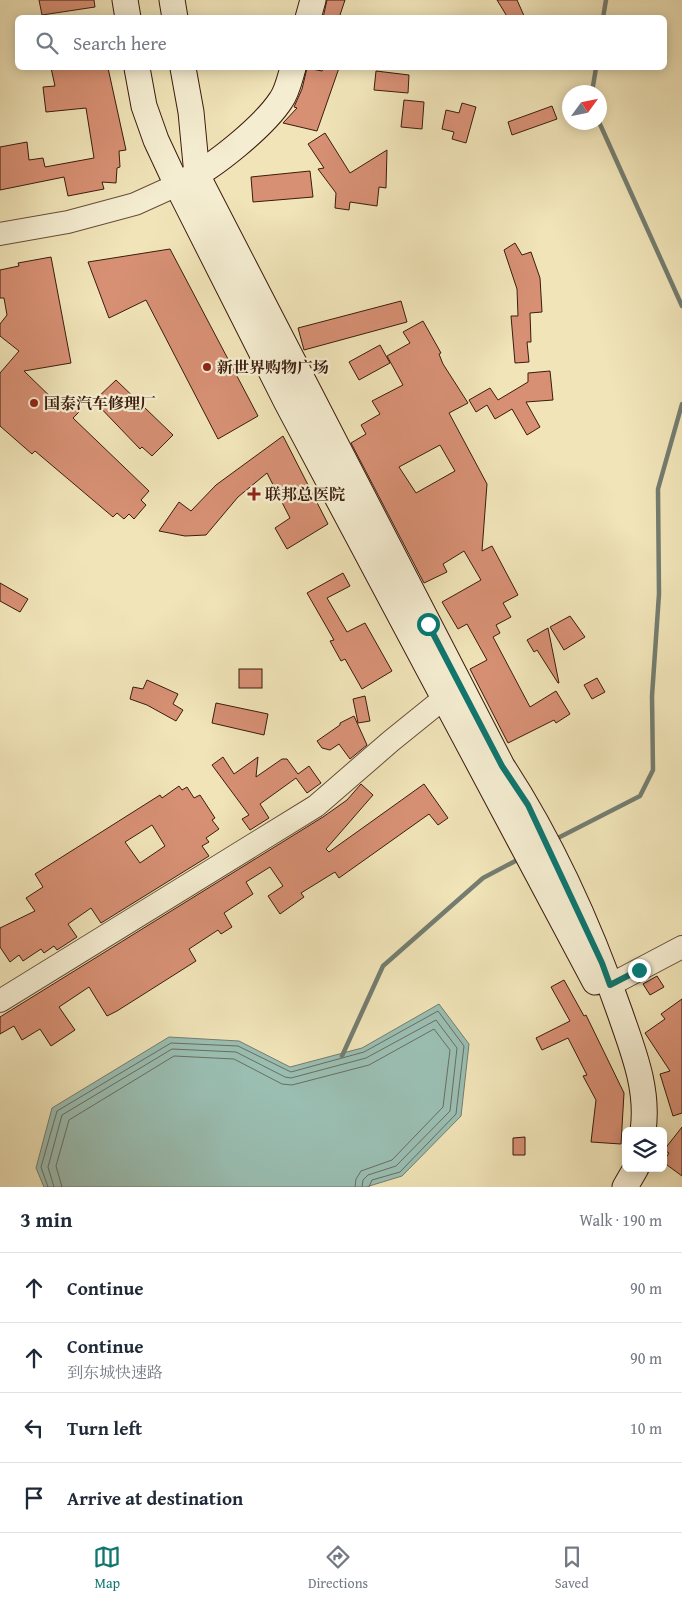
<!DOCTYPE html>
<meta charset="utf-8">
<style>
body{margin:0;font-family:"Gentium Book Plus","Noto Serif SC",serif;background:#f2f2f3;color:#1f2937}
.controls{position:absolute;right:15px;bottom:15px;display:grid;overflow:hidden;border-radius:8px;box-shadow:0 2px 12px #0003}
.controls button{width:45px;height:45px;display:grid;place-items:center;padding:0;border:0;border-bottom:1px solid #e0e1e3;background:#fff;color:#1f2937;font:25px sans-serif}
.compass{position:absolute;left:562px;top:85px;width:45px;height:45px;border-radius:50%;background:#fff;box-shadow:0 2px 12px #0003;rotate:57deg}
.stop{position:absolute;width:15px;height:15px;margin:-11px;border:4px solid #0f766e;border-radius:50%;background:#fff}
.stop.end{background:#0f766e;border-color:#fff;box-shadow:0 1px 5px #0008}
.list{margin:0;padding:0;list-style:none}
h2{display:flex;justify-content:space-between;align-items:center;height:65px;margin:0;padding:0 20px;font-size:21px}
h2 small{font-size:16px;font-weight:400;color:#747a83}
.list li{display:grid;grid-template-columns:32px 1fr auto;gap:15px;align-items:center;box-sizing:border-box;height:70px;padding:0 20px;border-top:1px solid #e0e1e3}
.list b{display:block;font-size:19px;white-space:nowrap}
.list p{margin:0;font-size:16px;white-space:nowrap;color:#747a83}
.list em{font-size:16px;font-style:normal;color:#747a83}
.icon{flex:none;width:28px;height:28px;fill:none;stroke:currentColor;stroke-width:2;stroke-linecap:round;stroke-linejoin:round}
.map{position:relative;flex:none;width:682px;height:1187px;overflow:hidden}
.search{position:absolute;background:#fff;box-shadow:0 2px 12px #0003;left:15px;right:15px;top:15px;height:55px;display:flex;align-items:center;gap:12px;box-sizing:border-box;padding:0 18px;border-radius:8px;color:#747a83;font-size:19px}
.sheet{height:345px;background:#fff}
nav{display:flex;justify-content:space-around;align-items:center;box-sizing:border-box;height:70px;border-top:1px solid #e0e1e3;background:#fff;font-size:14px;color:#747a83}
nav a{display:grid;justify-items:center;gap:2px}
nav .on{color:#0f766e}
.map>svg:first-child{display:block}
.water{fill:#9abeb2;stroke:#747d70}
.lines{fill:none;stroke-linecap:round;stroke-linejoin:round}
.shore{stroke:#6a6d60;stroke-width:1}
.stream{stroke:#747d70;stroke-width:4.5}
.building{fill:#d79074;stroke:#3b1c0e;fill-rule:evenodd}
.tertiary-casing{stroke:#684e38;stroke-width:24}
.secondary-casing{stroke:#3b1c0e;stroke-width:27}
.tertiary{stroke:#f5edd1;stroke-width:22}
.secondary{stroke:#f5edd1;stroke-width:25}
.route{stroke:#0f766e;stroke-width:6}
.poi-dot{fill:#8f2418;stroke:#f5edd1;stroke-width:2}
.labels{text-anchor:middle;stroke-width:4.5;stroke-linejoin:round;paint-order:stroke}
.poi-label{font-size:16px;font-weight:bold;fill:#3b1c0e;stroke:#f5edd1;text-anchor:start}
</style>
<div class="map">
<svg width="682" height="1187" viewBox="0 0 682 1187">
<rect width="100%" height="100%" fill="#f0e4b8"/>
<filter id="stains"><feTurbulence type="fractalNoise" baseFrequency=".004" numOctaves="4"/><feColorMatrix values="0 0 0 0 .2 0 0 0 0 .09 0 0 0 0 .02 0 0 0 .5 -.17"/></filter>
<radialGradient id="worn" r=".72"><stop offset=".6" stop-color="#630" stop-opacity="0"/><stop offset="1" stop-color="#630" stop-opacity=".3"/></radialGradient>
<polygon class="water" points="439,1004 469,1044 461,1116 402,1176 366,1187 44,1187 36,1168 52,1108 169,1037 239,1041 290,1067 362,1048"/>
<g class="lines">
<g class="shore">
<polyline points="48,1187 41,1167 57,1111 171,1043 238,1046 291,1072 364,1052 438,1011 464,1046 456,1114 400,1172 372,1180 369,1187"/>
<polyline points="54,1187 48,1167 62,1115 172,1049 236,1052 285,1077 291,1078 366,1058 436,1020 457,1048 450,1111 396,1166 368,1175 363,1180 362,1187"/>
<polyline points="62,1187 56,1166 69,1120 174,1056 234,1059 282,1084 292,1085 369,1065 434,1029 450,1050 443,1107 392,1160 361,1171 356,1179 355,1187"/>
</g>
<g class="stream">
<polyline points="603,18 606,0"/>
<polyline points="592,92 596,68"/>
<polyline points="599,122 682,306"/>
<polyline points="554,840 640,796 653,770 652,696 659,594 658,489 682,404"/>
<polyline points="342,1056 383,966 483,878 521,858"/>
</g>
</g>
<g class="building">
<polygon points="39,0 94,0 95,7 42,15"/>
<polygon points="327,0 345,0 339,18 323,18"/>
<polygon points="497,0 517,0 525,18 508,18"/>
<polygon points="51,68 108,68 126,150 119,151 120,167 117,168 116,183 102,182 104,189 68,196 64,177 0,190 0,147 27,142 29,160 43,158 45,167 94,158 86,108 46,112 43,87 55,86"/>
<polygon points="307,68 322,71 324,68 339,68 317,131 283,123 297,108 294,107 302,89"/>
<polygon points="376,71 409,75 408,93 374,90"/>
<polygon points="404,100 424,102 422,129 401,127"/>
<polygon points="462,103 476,107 466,143 452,139 454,132 442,129 446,110 459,113"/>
<polygon points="552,106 557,119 512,135 508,122"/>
<polygon points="325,133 350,173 387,150 386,188 379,187 377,206 350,202 349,210 335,208 336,193 318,169 324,168 308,144"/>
<polygon points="310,171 313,197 253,202 251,177"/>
<polygon points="515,243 522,255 531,252 540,278 542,312 530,313 531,342 527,342 529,362 515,363 511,316 518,316 517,289 504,250"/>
<polygon points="170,249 258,416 218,439 146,300 109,318 88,262"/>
<polygon points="51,257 71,363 24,371 62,408 69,400 80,411 73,418 149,491 141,500 146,505 134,519 129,514 124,519 117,513 113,517 35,451 32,454 0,426 0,373 19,351 0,336 0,324 7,315 4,298 0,298 0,270 19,266 18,263"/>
<polygon points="401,301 407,322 304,350 298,328"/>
<path d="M 423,321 L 441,353 L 439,354 L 443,364 L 468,403 L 449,413 L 487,484 L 482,551 L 492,546 L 518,595 L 503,603 L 511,617 L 496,625 L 500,633 L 493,637 L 530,707 L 556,691 L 570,714 L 556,723 L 554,720 L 508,743 L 470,669 L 487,660 L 467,624 L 458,629 L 442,602 L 481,580 L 464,551 L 443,564 L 447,572 L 424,583 L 351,443 L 366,434 L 361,425 L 380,414 L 372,401 L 403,385 L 387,356 L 410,343 L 403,332 ZM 440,445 L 455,471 L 416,493 L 399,467 Z"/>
<polygon points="380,345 390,363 359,380 349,362"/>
<polygon points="550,371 553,400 526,402 540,427 527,435 512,409 495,419 487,405 476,412 469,400 490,388 498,400 528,382 528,373"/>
<polygon points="116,380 173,435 152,456 142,447 140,449 94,401"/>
<polygon points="283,436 328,524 287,549 275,528 290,518 267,473 238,497 206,535 185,536 159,531 179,502 191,511 216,485"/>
<polygon points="343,573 350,586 327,598 347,632 365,623 392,671 362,689 345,659 341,661 330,641 334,640 307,593"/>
<polygon points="0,583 28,599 20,612 0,601"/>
<polygon points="570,616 585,637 564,650 550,627"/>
<polygon points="548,628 559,683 558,683 537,650 534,652 527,640"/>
<rect x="239" y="669" width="23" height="19"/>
<polygon points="597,678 605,692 592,699 584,685"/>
<polygon points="147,680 178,694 173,704 183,710 176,721 147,705 130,699 133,687 143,689"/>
<polygon points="365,696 370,721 358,723 353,699"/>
<polygon points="216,703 268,714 264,735 212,723"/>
<polygon points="354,716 367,745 350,759 339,744 330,750 322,748 317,741 340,725 340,723"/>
<polygon points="223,757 234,774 258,757 256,777 282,759 287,759 298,774 309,766 321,783 307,793 296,778 260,804 269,818 250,830 242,819 249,815 212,765"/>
<polygon points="361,784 373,795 326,849 329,852 424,784 448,818 438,825 429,814 339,878 335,872 301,893 304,897 280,914 268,896 283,886 270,867 246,882 253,894 224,913 232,927 221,934 218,930 189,949 196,961 117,1011 107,1016 89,987 59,1007 75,1030 51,1046 40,1029 22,1040 14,1026 0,1034 0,1017 323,817 347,800"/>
<path d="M 179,786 L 182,790 L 187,787 L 194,798 L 200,795 L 215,818 L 212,820 L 219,829 L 206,838 L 209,842 L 202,846 L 209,856 L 101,923 L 91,908 L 68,924 L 77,937 L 57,950 L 54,946 L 44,953 L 41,949 L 23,961 L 19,955 L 10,962 L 0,947 L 0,928 L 35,911 L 26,898 L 43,887 L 35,874 L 160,795 L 162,798 ZM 152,825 L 165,846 L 140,863 L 125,842 Z"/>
<polygon points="657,976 664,987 650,995 643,984"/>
<polygon points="564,980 584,1016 586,1015 624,1093 621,1144 591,1142 596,1100 583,1076 587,1075 568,1038 542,1050 536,1038 570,1021 551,987"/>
<polygon points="682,999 682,1113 673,1116 660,1074 670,1071 645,1033 665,1019 661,1014"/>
<polygon points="682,1127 682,1176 663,1162 669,1153 664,1150"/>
<polygon points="525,1137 525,1155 513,1155 513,1138"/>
</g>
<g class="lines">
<defs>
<g id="tertiary">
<polyline points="0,234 68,222 135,204 177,185"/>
<polyline points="610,985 682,947"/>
<polyline points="0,1001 316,806 391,741 443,699 460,690"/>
</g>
<g id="secondary">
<polyline points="125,0 128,18"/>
<polyline points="172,0 175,18"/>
<polyline points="308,18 313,0"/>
<polyline points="137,68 144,106 156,140 177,185 287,403 595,982"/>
<path d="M 183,68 L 191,112 L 197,175 L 502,766 C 552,842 590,927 620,1013 C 633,1051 649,1089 643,1131"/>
<path d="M 186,180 C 214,167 264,126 281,100 C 287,92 290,78 293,68"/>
<polyline points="625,1187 636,1168"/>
</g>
</defs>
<use href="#tertiary" class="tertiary-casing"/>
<use href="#secondary" class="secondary-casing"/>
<use href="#tertiary" class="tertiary"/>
<use href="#secondary" class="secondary"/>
</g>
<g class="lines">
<polyline class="route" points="428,624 502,766 528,805 602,963 610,985 639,970"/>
</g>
<g class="poi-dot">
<circle cx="207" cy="367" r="5"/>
<circle cx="34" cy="403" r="5"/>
<path d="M251.5 486.5h5v5h5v5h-5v5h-5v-5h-5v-5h5z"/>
</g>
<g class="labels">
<g class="poi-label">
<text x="217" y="373">新世界购物广场</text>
<text x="44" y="409">国泰汽车修理厂</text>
<text x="265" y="500">联邦总医院</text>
</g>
</g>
<rect width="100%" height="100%" filter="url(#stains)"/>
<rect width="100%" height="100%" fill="url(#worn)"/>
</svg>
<div class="controls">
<button><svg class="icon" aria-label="layers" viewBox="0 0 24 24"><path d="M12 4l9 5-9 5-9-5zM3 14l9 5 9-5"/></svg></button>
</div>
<svg class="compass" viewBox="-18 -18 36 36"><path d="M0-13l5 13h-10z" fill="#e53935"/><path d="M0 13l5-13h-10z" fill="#747a83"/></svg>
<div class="stop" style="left:428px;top:624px"></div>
<div class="stop end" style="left:639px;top:970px"></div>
<div class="search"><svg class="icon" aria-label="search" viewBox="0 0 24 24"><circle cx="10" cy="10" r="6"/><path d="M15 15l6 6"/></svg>Search here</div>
</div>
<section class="sheet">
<h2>3 min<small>Walk · 190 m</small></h2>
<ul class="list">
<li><svg class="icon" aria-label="ahead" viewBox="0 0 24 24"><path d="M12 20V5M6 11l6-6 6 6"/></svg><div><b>Continue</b></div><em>90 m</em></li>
<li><svg class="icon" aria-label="ahead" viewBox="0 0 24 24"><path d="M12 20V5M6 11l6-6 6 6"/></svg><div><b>Continue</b><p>到东城快速路</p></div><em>90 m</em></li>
<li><svg class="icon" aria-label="left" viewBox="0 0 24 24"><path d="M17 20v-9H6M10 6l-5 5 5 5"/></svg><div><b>Turn left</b></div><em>10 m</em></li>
<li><svg class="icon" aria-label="arrive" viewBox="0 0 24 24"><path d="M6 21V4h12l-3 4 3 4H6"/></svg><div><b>Arrive at destination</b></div></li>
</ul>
</section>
<nav>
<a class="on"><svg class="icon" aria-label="map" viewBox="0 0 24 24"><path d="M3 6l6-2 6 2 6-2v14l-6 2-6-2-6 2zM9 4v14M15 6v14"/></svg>Map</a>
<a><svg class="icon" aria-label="directions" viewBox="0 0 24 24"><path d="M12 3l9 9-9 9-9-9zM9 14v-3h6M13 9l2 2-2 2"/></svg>Directions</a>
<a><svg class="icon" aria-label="saved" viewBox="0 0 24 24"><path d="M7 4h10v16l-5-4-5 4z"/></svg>Saved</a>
</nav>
